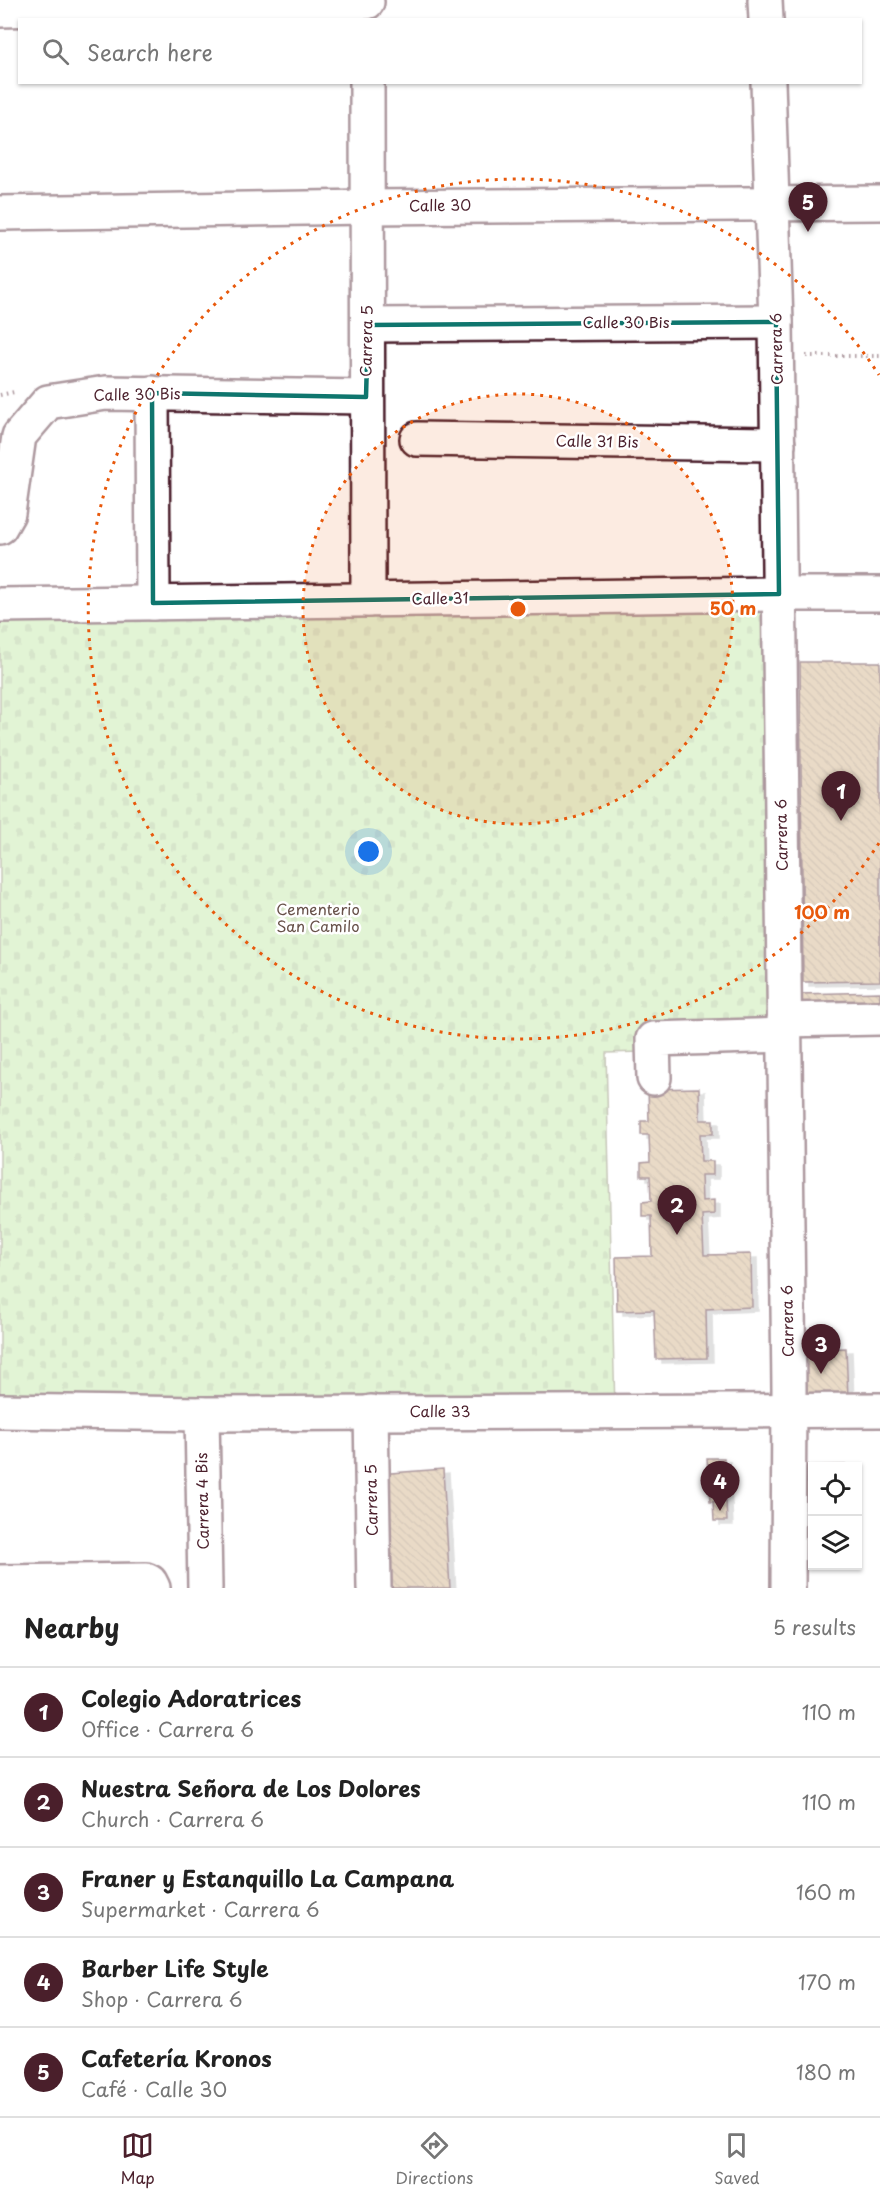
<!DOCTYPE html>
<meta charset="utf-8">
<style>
body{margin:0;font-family:"Playpen Sans",sans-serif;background:#f2f2f2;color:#222}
.controls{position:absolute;right:18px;bottom:18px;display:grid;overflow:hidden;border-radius:0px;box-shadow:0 2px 4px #0004}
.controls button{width:54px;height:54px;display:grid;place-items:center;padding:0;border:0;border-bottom:2px solid #e0e0e0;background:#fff;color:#222;font:30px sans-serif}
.you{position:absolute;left:369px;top:852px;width:21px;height:21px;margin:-15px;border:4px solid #fff;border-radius:50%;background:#1a73e8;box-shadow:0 0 0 9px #1a73e833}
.badge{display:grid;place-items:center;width:39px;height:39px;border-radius:50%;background:#4a1f2b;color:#fff;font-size:20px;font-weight:700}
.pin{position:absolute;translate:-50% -50px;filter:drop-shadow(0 2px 3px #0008)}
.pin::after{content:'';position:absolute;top:32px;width:21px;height:18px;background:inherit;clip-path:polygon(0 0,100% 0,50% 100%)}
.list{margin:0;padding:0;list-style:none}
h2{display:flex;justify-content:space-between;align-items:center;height:78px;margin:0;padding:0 24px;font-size:26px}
h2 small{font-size:20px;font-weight:400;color:#767676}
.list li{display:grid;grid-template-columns:39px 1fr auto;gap:18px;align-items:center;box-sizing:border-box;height:90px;padding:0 24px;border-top:2px solid #e0e0e0}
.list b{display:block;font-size:22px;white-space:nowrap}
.list p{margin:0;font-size:20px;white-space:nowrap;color:#767676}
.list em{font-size:20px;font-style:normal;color:#767676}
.icon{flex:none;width:33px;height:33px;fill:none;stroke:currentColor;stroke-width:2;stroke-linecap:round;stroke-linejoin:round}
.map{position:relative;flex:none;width:880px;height:1588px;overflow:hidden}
.search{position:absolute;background:#fff;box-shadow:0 2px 4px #0004;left:18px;right:18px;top:18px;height:66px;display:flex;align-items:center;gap:15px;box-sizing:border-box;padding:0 21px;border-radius:0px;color:#767676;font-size:22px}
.sheet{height:528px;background:#fff}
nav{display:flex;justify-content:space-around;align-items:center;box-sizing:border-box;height:84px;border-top:2px solid #e0e0e0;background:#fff;font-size:16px;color:#767676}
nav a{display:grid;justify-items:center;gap:3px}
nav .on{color:#4a1f2b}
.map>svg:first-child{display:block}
.cemetery{fill:url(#cemetery-stones);stroke:#848366;stroke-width:1.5}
.building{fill:url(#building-back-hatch);stroke:#4a1f2b;stroke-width:1.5;filter:url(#shadow)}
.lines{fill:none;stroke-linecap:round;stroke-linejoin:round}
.minor-casing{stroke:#4a1f2b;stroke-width:38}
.path{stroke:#4a1f2b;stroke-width:4;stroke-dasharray:1.5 4.5;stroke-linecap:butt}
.minor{stroke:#fff;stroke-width:33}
.marked{fill:none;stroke:#0f766e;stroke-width:4.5;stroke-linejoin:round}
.ring{fill:none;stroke:#e8590c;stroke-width:3;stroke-dasharray:3 6}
.labels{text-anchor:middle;stroke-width:5;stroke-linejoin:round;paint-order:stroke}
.street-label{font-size:15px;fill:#4a1f2b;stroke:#fff}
.park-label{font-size:15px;fill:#675149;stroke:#fff}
.centre{fill:#e8590c;stroke:#fff;stroke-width:3}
.ring-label{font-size:18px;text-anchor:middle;font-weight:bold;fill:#e8590c;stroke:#fff;stroke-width:5;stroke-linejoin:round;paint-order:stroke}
</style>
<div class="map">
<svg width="880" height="1588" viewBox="0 0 880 1588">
<defs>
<pattern id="cemetery-stones" width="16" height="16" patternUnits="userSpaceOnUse" patternTransform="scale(1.5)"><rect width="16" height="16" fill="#bfe7a2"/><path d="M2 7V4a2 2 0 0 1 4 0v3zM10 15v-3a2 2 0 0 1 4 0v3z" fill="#a6c68c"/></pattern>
<pattern id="building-back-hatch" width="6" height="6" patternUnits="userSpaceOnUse" patternTransform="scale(1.5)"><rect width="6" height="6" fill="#cfae83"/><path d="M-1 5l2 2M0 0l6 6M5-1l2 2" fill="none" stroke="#aa8d6b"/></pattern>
<filter id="shadow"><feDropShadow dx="6" dy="4" stdDeviation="0" flood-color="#0004"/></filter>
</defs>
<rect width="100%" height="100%" fill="#fff"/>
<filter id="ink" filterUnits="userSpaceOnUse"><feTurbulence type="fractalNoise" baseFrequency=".0167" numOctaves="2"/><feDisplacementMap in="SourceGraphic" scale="12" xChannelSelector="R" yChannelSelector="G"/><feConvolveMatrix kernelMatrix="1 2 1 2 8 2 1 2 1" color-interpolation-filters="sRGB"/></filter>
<g filter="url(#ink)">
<polygon class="cemetery" points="779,594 784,1048 606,1053 615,1411 0,1411 0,605"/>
<g class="building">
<polygon points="800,662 880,662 880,981 803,982"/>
<polygon points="880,992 880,1011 800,1012 799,994"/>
<polygon points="699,1088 700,1120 713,1120 713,1134 700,1134 701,1161 713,1161 713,1175 701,1175 702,1201 714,1200 714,1214 702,1215 704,1255 751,1254 752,1307 706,1309 707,1358 656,1359 654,1310 617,1311 616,1257 652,1256 651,1216 642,1216 642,1202 651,1201 650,1176 641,1176 641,1163 650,1162 649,1135 641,1135 641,1121 649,1121 648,1089"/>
<polygon points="846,1348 848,1397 796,1399 795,1350"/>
<polygon points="707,1458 724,1458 726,1501 710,1502"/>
<polygon points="855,1465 812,1466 812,1499 791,1499 790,1466"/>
<polygon points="443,1469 450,1588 380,1588 378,1474"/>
<polygon points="726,1501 727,1521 714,1521 713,1502"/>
</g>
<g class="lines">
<defs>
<g id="minor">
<polyline points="765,0 766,20"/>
<polyline points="0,10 367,2"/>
<polyline points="367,82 368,600"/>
<polyline points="768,82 776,322 789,1389 788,1588"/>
<polyline points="0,213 367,207 880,203"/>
<polyline points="368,325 776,322"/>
<polyline points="152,393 153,603"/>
<polyline points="417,439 778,444"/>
<polyline points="0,527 8,513 19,436 48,402 106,393 366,397"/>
<polyline points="0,605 779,594 880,594"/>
<polyline points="784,1020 880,1018"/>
<polyline points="654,1078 653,1039 784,1035"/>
<polyline points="0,1411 202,1414 880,1410"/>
<polyline points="371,1412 374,1588"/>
<polyline points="202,1414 205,1588"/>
<polyline points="0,1582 146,1580 150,1582 153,1588"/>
</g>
</defs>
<use href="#minor" class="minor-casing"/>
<g class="path">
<polyline points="806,356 880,356"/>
<polyline points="0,395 14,392"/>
</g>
<use href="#minor" class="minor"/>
</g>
</g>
<path d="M0 0H880V1588H0ZM 776,322 L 779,594 L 153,603 L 152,393 L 366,397 L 368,325 Z" fill="#fff" fill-opacity=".55" fill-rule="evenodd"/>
<path class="marked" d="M 776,322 L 779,594 L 153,603 L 152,393 L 366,397 L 368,325 Z"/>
<circle cx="518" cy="609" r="215" fill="#e8590c" fill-opacity=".12"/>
<g class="ring">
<circle cx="518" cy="609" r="215"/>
<path d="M879 843A430 430 0 1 1 879 375"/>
</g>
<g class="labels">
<g class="street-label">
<text transform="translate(440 206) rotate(-1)" y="5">Calle 30</text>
<text x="626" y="328">Calle 30 Bis</text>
<text transform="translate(367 341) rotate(-89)" y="5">Carrera 5</text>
<text transform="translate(777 349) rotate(-91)" y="5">Carrera 6</text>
<text transform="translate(137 395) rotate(-1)" y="5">Calle 30 Bis</text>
<text transform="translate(597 442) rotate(1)" y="5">Calle 31 Bis</text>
<text transform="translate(440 599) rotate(-1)" y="5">Calle 31</text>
<text transform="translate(782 835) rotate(-91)" y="5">Carrera 6</text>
<text transform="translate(788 1321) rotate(-91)" y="5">Carrera 6</text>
<text x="440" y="1417">Calle 33</text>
<text transform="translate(372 1500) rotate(-91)" y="5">Carrera 5</text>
<text transform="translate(203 1501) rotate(-91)" y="5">Carrera 4 Bis</text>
</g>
<g class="park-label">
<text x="318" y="915">Cementerio<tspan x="318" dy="17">San Camilo</tspan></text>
</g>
</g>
<circle cx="518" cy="609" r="9" class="centre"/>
<g class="ring-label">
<text x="733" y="615">50 m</text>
<text x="822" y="919">100 m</text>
</g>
</svg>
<div class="controls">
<button><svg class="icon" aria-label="locate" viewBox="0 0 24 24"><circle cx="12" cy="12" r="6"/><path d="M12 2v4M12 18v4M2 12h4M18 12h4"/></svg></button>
<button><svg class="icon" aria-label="layers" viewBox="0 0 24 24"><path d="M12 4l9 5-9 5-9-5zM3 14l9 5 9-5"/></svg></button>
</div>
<div class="you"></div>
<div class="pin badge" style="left:841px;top:821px">1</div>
<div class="pin badge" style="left:677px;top:1235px">2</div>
<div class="pin badge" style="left:821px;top:1374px">3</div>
<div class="pin badge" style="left:720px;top:1511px">4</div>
<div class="pin badge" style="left:808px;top:232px">5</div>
<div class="search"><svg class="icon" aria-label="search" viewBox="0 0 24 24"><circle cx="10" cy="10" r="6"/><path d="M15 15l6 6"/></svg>Search here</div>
</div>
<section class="sheet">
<h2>Nearby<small>5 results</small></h2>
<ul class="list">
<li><span class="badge">1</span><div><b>Colegio Adoratrices</b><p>Office · Carrera 6</p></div><em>110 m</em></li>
<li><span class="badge">2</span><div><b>Nuestra Señora de Los Dolores</b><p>Church · Carrera 6</p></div><em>110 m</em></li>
<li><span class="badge">3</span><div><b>Franer y Estanquillo La Campana</b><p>Supermarket · Carrera 6</p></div><em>160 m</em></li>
<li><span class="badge">4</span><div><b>Barber Life Style</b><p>Shop · Carrera 6</p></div><em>170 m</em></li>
<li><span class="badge">5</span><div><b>Cafetería Kronos</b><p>Café · Calle 30</p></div><em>180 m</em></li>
</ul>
</section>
<nav>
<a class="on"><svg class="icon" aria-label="map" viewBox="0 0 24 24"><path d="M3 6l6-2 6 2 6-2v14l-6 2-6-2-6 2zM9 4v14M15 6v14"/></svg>Map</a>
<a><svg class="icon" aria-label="directions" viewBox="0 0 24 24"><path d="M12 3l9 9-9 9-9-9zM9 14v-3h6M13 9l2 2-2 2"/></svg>Directions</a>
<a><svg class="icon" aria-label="saved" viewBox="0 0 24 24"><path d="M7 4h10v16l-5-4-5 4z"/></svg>Saved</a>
</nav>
